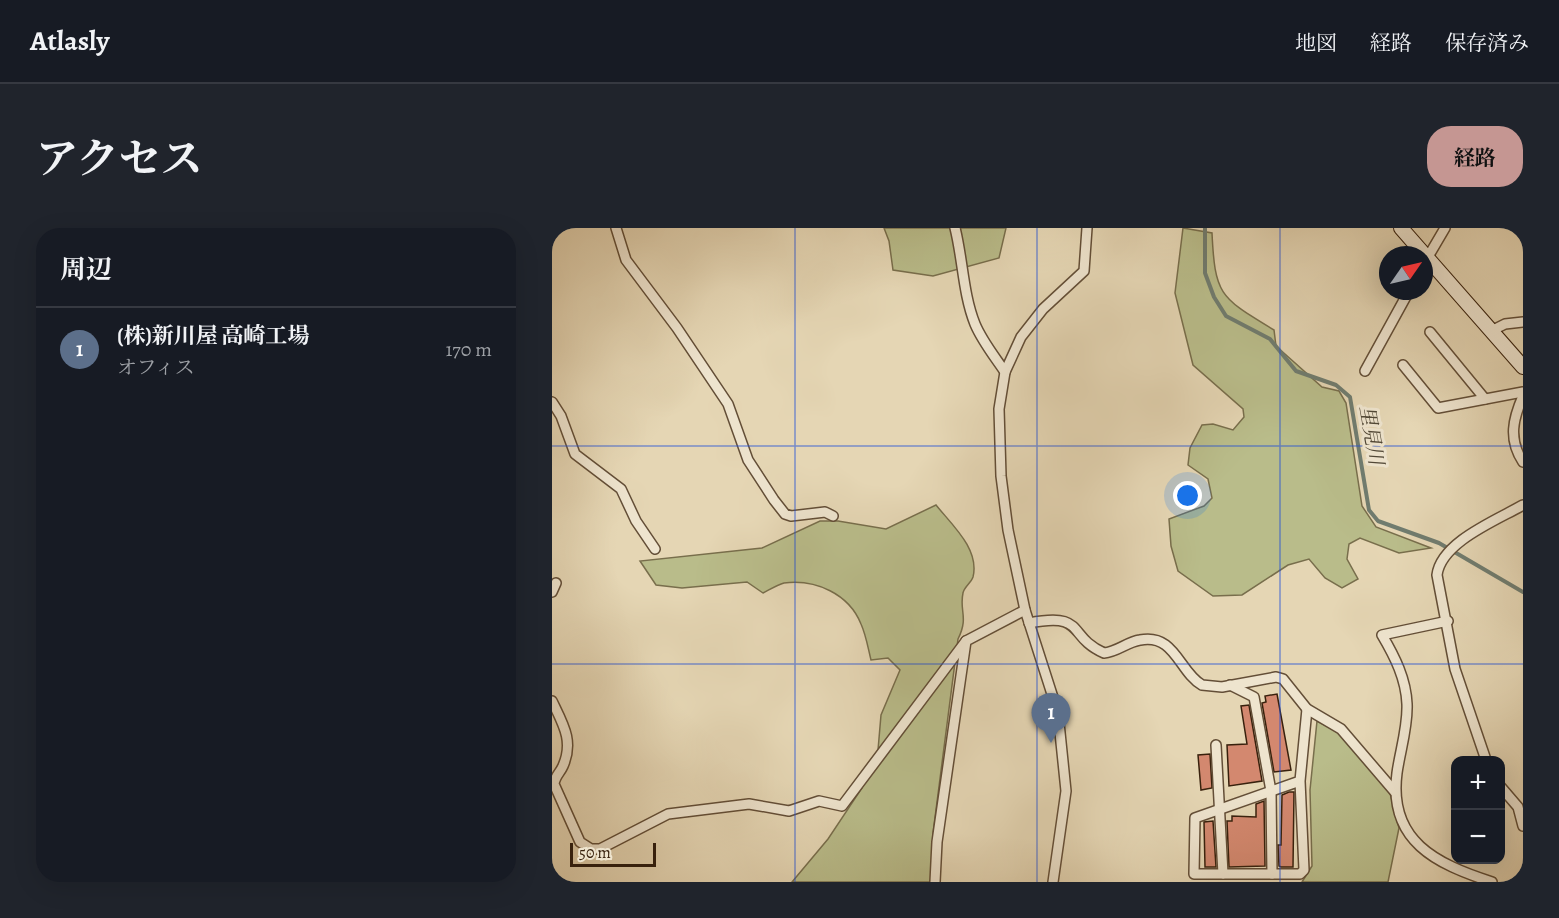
<!DOCTYPE html>
<html lang="ja">
<meta charset="utf-8">
<style>
body{margin:0;font-family:Alegreya,"Noto Serif JP",serif;background:#20242c;color:#f1f3f6}
.controls{position:absolute;right:18px;bottom:18px;display:grid;overflow:hidden;border-radius:12px;box-shadow:0 6px 24px #0002}
.controls button{width:54px;height:54px;display:grid;place-items:center;padding:0;border:0;border-bottom:2px solid #363941;background:#171b24;color:#f1f3f6;font:30px sans-serif}
.compass{position:absolute;left:827px;top:18px;width:54px;height:54px;border-radius:50%;background:#171b24;box-shadow:0 6px 24px #0002;rotate:56deg}
.scale{position:absolute;left:18px;bottom:15px;width:86px;box-sizing:border-box;padding-left:6px;border:3px solid #38210d;border-top:0;font-size:16px;line-height:21px;white-space:nowrap;color:#38210d;-webkit-text-stroke:4px #eee4ce;paint-order:stroke}
.you{position:absolute;left:636px;top:268px;width:21px;height:21px;margin:-15px;border:4px solid #fff;border-radius:50%;background:#1a73e8;box-shadow:0 0 0 9px #1a73e833}
.badge{display:grid;place-items:center;width:39px;height:39px;border-radius:50%;background:#c59692;color:#fff;font-size:20px;font-weight:700}
.pin{position:absolute;translate:-50% -50px;filter:drop-shadow(0 2px 3px #0008)}
.pin::after{content:'';position:absolute;top:32px;width:21px;height:18px;background:inherit;clip-path:polygon(0 0,100% 0,50% 100%)}
.list{margin:0;padding:0;list-style:none}
h2{display:flex;justify-content:space-between;align-items:center;height:78px;margin:0;padding:0 24px;font-size:26px}
h2 small{font-size:20px;font-weight:400;color:#9ea1a6}
.list li{display:grid;grid-template-columns:39px 1fr auto;gap:18px;align-items:center;box-sizing:border-box;height:84px;padding:0 24px;border-top:2px solid #363941}
.list b{display:block;font-size:22px;white-space:nowrap}
.list p{margin:0;font-size:20px;white-space:nowrap;color:#9ea1a6}
.list em{font-size:20px;font-style:normal;color:#9ea1a6}
.map{position:relative;flex:none;width:971px;height:654px;overflow:hidden;border-radius:24px}
header{display:flex;align-items:center;gap:36px;box-sizing:border-box;height:84px;padding:0 30px;background:#171b24;border-bottom:2px solid #363941}
header strong{font-size:28px}
nav{display:flex;gap:33px;margin-inline-start:auto;font-size:21px}
.intro{display:flex;align-items:center;justify-content:space-between;box-sizing:border-box;height:144px;padding:0 36px}
h1{margin:0;font-size:42px}
.button{padding:15px 27px;border-radius:24px;background:#c59692;color:#111;font-size:21px;font-weight:700}
main{display:flex;gap:36px;padding:0 36px}
aside{flex:1;background:#171b24;border-radius:24px;box-shadow:0 6px 24px #0002}
.map>svg:first-child{display:block}
.green{fill:#b9bc8a;stroke:#786e4c;stroke-width:1.5}
.lines{fill:none;stroke-linecap:round;stroke-linejoin:round}
.stream{stroke:#707c6f;stroke-width:4}
.building{fill:#d3886f;stroke:#38210d;stroke-width:1.5}
.minor-casing{stroke:#634e37;stroke-width:12}
.secondary-casing{stroke:#38210d;stroke-width:16}
.minor{stroke:#eee4ce;stroke-width:9}
.secondary{stroke:#eee4ce;stroke-width:14}
.grid{fill:none;stroke:#1d4ed8;stroke-width:1.5;stroke-opacity:0.55}
.labels{text-anchor:middle;stroke-width:6;stroke-linejoin:round;paint-order:stroke}
.water-label{font-size:20px;font-style:italic;fill:#504736;stroke:#eee4ce}
</style>
<header>
<strong>Atlasly</strong>
<nav><a>地図</a><a>経路</a><a>保存済み</a></nav>
</header>
<div class="intro"><h1>アクセス</h1><a class="button">経路</a></div>
<main>
<aside>
<h2>周辺<small></small></h2>
<ul class="list">
<li><span class="badge" style="background:#5c6f8a">1</span><div><b>(株)新川屋 高崎工場</b><p>オフィス</p></div><em>170 m</em></li>
</ul>
</aside>
<div class="map">
<svg width="971" height="654" viewBox="0 0 971 654">
<rect width="100%" height="100%" fill="#e5d6b4"/>
<filter id="stains"><feTurbulence type="fractalNoise" baseFrequency=".00333" numOctaves="4"/><feColorMatrix values="0 0 0 0 .2 0 0 0 0 .09 0 0 0 0 .02 0 0 0 .5 -.17"/></filter>
<radialGradient id="worn" r=".72"><stop offset=".6" stop-color="#630" stop-opacity="0"/><stop offset="1" stop-color="#630" stop-opacity=".3"/></radialGradient>
<g class="green">
<polygon points="332,0 454,0 447,30 381,48 341,42 337,13"/>
<path d="M 631,0 L 660,5 C 663,68 668,69 722,102 L 724,118 L 770,159 L 787,163 L 794,175 L 810,278 L 824,299 L 879,320 L 847,325 L 808,310 L 797,316 L 795,331 L 806,351 L 790,360 L 773,350 L 757,331 L 736,337 L 690,367 L 661,368 L 626,343 L 619,318 L 617,291 L 652,278 L 660,270 L 656,251 L 636,237 L 638,220 L 650,197 L 661,196 L 681,202 L 692,189 L 691,181 L 641,137 L 623,65 Z"/>
<path d="M 384,277 C 399,296 428,321 421,349 C 419,355 412,359 411,365 C 407,383 417,389 406,411 L 381,605 L 379,654 L 240,654 L 276,611 L 310,560 L 326,522 L 329,487 L 348,442 L 336,430 L 319,432 C 316,420 314,407 309,396 C 297,366 264,351 232,355 C 225,357 217,362 211,365 L 195,354 L 130,360 L 104,357 L 88,333 L 210,320 L 268,293 L 286,293 L 334,301 Z"/>
<polygon points="765,493 790,506 838,565 847,600 836,654 750,654 760,638 758,562"/>
</g>
<g class="lines">
<polyline class="stream" points="653,0 653,45 662,69 674,88 718,111 744,143 784,157 798,169 817,282 826,293 887,315 971,364"/>
</g>
<g class="building">
<polygon points="725,466 739,542 722,544 710,475 714,474 713,468"/>
<polygon points="697,477 710,553 677,558 675,517 695,516 689,478"/>
<polygon points="658,526 660,560 649,562 646,527"/>
<polygon points="737,564 742,564 741,639 729,639 727,638 726,617 729,617 730,567"/>
<polygon points="712,573 713,638 677,639 675,593 680,593 680,588 704,589 704,576"/>
<polygon points="661,593 664,639 653,639 652,594"/>
</g>
<g class="lines">
<defs>
<g id="minor">
<polyline points="64,0 74,32 125,100 176,176 196,232 222,272 233,286 239,288 273,284 281,288"/>
<path d="M 403,0 C 411,32 411,66 423,96 C 430,113 443,129 453,144"/>
<polyline points="873,34 893,0"/>
<polyline points="941,102 953,96 971,94"/>
<polyline points="878,104 933,171"/>
<polyline points="851,137 886,180 971,164"/>
<polyline points="813,143 857,63"/>
<path d="M 971,168 C 961,191 956,211 971,234"/>
<polyline points="0,174 9,188 23,226 69,261 84,293 103,321"/>
<polyline points="0,364 4,355"/>
<path d="M 896,393 L 830,407 C 843,429 854,451 855,476 C 856,499 848,523 845,545 C 836,613 884,636 940,654"/>
<path d="M 477,395 C 535,384 514,408 552,425 C 565,424 575,414 588,412 C 623,405 627,444 650,457 L 670,459 L 724,449 L 731,451 L 755,481 L 789,501 L 843,564"/>
<polyline points="678,457 702,469 719,563 720,646"/>
<path d="M 0,473 C 11,496 22,513 11,538 C 8,545 3,548 2,556 L 28,614 L 39,621 L 48,621 L 116,586 L 197,576 L 237,583 L 267,573 L 290,578 L 414,413"/>
<polyline points="664,517 671,646"/>
<path d="M 934,532 L 903,441 L 885,347 C 889,314 945,292 971,277"/>
<polyline points="748,553 643,590 642,646 748,646 752,642 748,553 755,481"/>
<polyline points="948,558 966,579 971,598"/>
<polyline points="383,654 385,614 414,413 473,382"/>
<polyline points="501,654 514,563 506,485 473,382 456,302 449,248 447,181 453,144 469,109 491,81 532,43 535,0"/>
</g>
<polyline id="secondary" points="849,0 971,139"/>
</defs>
<use href="#minor" class="minor-casing"/>
<use href="#secondary" class="secondary-casing"/>
<use href="#minor" class="minor"/>
<use href="#secondary" class="secondary"/>
</g>
<path class="grid" d="M 243,0 L 243,654M 485,0 L 485,654M 728,0 L 728,654M 0,218 L 971,218M 0,436 L 971,436"/>
<g class="labels">
<g class="water-label">
<text transform="translate(820 207) rotate(80)" y="7">里見川</text>
</g>
</g>
<rect width="100%" height="100%" filter="url(#stains)"/>
<rect width="100%" height="100%" fill="url(#worn)"/>
</svg>
<div class="controls">
<button>+</button>
<button>−</button>
</div>
<svg class="compass" viewBox="-18 -18 36 36"><path d="M0-13l5 13h-10z" fill="#e53935"/><path d="M0 13l5-13h-10z" fill="#9ea1a6"/></svg>
<div class="scale">50 m</div>
<div class="you"></div>
<div class="pin badge" style="left:499px;top:515px;background:#5c6f8a">1</div>
</div>
</main>
